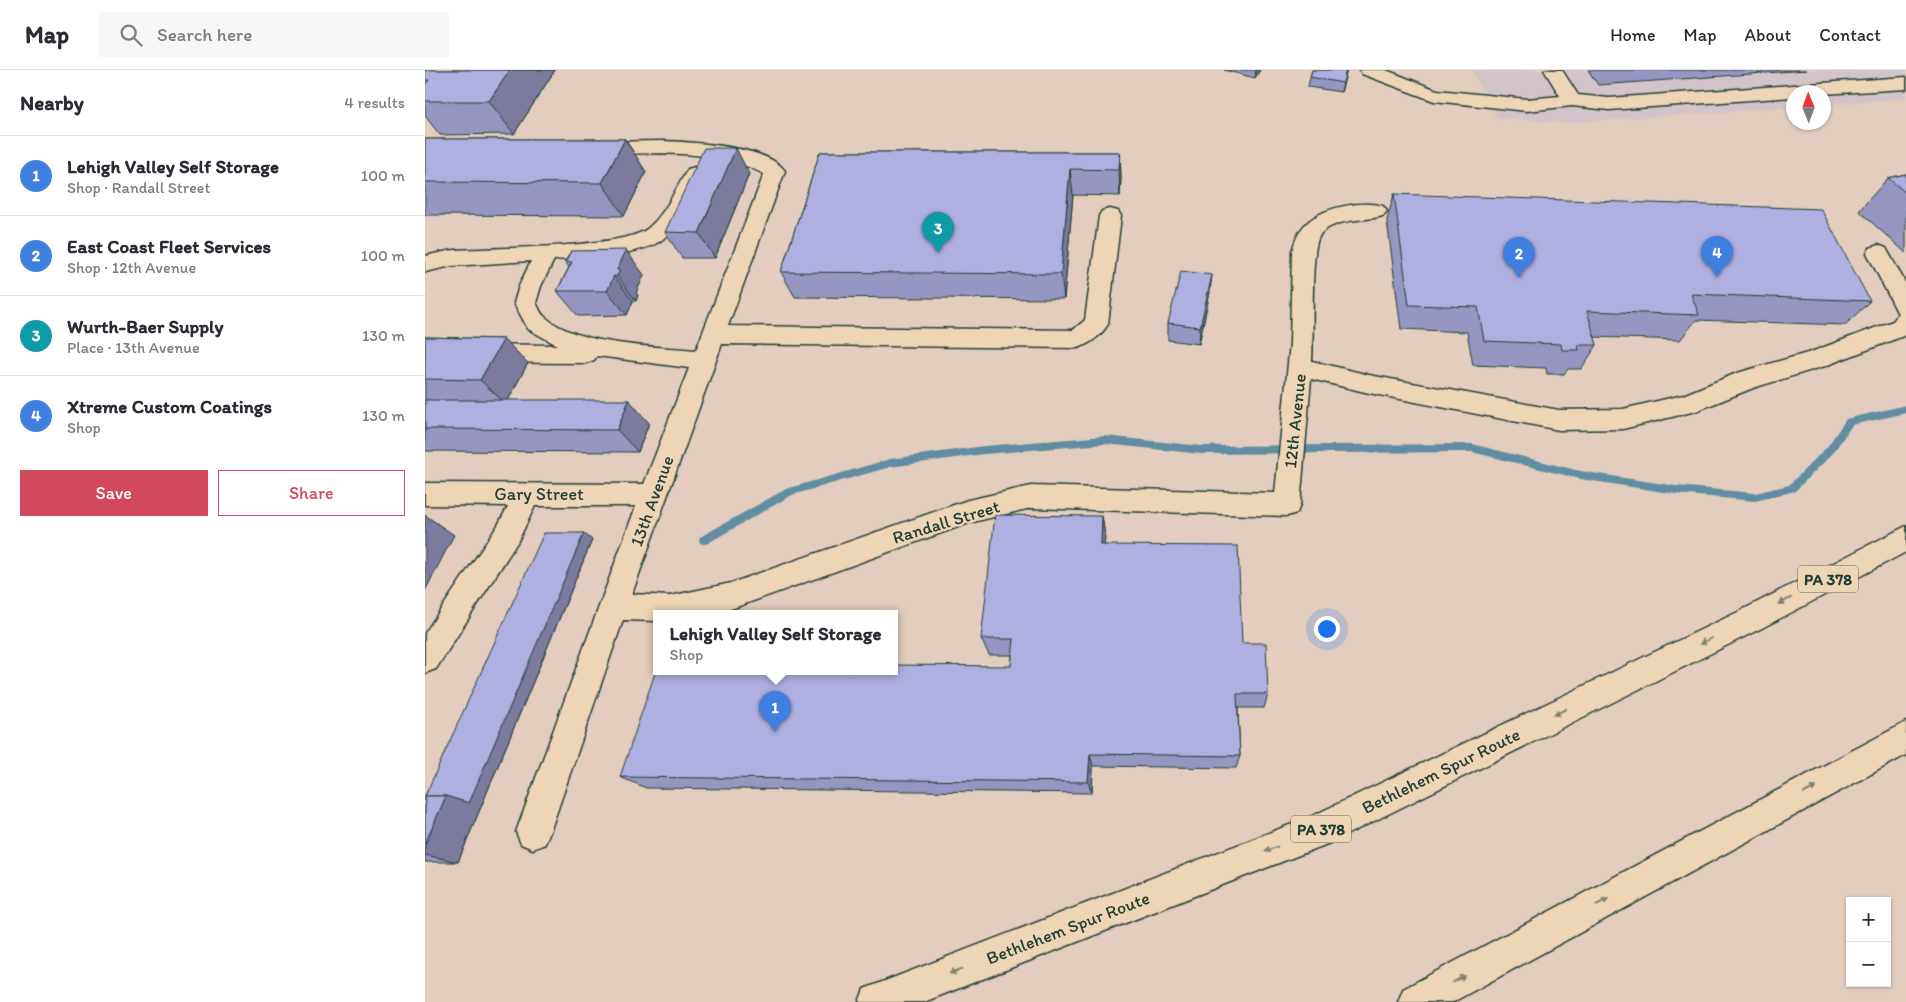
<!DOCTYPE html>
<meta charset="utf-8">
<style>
body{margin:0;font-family:Itim,sans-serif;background:#f7f7f7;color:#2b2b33}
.controls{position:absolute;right:15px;bottom:15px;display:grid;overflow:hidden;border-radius:0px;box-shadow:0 1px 4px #0004}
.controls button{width:45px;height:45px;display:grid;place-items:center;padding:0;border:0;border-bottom:1px solid #e1e1e2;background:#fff;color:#2b2b33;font:25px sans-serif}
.compass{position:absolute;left:1361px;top:15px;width:45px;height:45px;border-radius:50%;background:#fff;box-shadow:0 1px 4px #0004;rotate:359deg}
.you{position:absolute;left:901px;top:558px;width:18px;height:18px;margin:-12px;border:4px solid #fff;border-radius:50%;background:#1a73e8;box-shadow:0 0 0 8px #1a73e833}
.badge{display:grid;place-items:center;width:32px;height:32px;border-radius:50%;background:#d1495b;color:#fff;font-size:16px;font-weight:700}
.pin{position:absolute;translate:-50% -41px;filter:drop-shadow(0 1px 2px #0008)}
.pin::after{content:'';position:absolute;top:26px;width:18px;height:15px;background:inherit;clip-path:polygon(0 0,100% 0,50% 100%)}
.popup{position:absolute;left:228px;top:540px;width:245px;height:65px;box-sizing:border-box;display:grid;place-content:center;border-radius:0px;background:#fff;filter:drop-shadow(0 1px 4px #0005);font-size:16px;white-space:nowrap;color:#7c7c81}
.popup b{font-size:19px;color:#2b2b33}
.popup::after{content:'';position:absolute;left:50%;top:100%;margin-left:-10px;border:10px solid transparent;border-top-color:#fff}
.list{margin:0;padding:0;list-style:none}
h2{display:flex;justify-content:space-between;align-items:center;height:65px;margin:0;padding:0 20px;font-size:21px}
h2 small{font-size:16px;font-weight:400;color:#7c7c81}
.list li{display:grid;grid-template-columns:32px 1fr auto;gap:15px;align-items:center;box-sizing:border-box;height:80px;padding:0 20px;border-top:1px solid #e1e1e2}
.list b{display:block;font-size:19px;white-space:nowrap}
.list p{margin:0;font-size:16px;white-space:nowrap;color:#7c7c81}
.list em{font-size:16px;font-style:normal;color:#7c7c81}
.actions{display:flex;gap:10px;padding:15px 20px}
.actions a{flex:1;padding:11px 0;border:1px solid #d1495b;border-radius:0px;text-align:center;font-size:18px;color:#d1495b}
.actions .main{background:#d1495b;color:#fff}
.icon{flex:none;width:28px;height:28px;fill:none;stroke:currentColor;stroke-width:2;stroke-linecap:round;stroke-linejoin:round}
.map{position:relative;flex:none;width:1481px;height:932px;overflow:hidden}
header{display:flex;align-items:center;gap:30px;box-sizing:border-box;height:70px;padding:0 25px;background:#fff;border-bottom:1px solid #e1e1e2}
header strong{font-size:24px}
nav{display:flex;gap:28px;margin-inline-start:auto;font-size:18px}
.search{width:350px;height:45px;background:#f7f7f7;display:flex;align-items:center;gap:12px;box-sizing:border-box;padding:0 18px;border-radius:0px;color:#7c7c81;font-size:19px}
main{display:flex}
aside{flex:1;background:#fff}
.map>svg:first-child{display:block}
.built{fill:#d3c4c9}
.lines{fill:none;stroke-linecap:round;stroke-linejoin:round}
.stream{fill:#618da2;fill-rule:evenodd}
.minor-casing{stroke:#1f3d34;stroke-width:3}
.highway-casing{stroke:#1f3d34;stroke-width:3}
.minor{fill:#eed5b6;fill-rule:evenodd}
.highway{fill:#eed5b6;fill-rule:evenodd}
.wall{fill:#9796c2;stroke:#1f3d34}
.shaded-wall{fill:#7b7a9e;stroke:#1f3d34}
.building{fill:#b0afe1;stroke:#1f3d34}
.oneway{fill:#7c816e}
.labels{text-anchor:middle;stroke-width:4.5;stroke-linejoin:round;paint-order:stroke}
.shield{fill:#eed5b6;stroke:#5d6b5b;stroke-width:1}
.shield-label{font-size:16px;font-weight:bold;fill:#1f3d34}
.street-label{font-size:18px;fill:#1f3d34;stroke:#eed5b6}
</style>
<header>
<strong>Map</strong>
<div class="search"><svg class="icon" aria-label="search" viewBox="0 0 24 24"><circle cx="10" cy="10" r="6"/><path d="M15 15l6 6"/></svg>Search here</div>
<nav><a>Home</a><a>Map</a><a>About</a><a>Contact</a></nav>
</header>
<main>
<aside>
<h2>Nearby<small>4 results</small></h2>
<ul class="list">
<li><span class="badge" style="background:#3f7fe0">1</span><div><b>Lehigh Valley Self Storage</b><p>Shop · Randall Street</p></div><em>100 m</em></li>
<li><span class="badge" style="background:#3f7fe0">2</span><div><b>East Coast Fleet Services</b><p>Shop · 12th Avenue</p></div><em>100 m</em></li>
<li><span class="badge" style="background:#0f9aa8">3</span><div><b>Wurth-Baer Supply</b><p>Place · 13th Avenue</p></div><em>130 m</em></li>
<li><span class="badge" style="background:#3f7fe0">4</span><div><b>Xtreme Custom Coatings</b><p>Shop</p></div><em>130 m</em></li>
</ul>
<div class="actions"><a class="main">Save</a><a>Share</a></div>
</aside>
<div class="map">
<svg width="1481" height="932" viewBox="0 0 1481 932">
<rect width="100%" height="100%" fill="#e2cdbf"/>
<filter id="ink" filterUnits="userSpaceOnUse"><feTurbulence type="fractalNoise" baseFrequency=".02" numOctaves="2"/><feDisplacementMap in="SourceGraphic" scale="10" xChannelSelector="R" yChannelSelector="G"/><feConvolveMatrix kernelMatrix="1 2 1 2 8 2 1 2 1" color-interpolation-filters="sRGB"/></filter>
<g filter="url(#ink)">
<polygon class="built" points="1046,0 1481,0 1481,28 1399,35 1398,22 1368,22 1368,37 1141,53 1072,48"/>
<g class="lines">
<polygon class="stream" points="1481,335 1481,343 1427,355 1408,383 1370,421 1330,431 1251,424 1155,409 1047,382 777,384 680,374 559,384 465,397 367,425 283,473 279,474 275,473 274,470 275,467 361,419 465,389 559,376 680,366 777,376 1047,374 1155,401 1251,416 1330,423 1364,415 1402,377 1421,349"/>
<defs>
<g id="minor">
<polygon points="935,0 961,0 1012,20 1102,29 1135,26 1119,0 1137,0 1153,25 1184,28 1481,7 1481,19 1398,24 1398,22 1368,22 1368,27 1184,40 1147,36 1102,41 1009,31 937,4"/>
<path d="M 238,71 C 266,72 344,76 360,101 L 303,256 L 648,260 L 660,250 L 674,146 L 677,141 L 685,139 L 693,141 L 696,146 L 683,254 C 677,265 665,274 653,278 L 297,274 L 207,524 L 245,526 L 306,513 L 543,430 L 606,416 L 850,423 L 865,273 L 867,181 C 870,170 875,158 884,151 C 901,137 938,130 958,136 L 962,141 L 958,146 C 941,151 922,148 905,157 C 901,159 896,162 894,167 C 885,182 889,267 887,291 L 944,305 L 1134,340 L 1198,339 L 1258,325 L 1312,303 L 1386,282 L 1468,251 L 1473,244 L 1442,183 L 1445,178 L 1453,175 L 1461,178 L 1481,214 L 1481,265 L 1400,296 L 1328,318 L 1271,341 L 1198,359 L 1134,360 L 944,323 L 886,309 L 875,435 L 872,443 L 862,446 L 606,438 L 544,453 L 306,539 L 286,543 L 231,543 L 231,551 L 198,550 L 125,762 L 120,774 L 108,779 L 96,774 L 91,762 L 211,436 L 110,436 L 93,471 L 11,599 L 0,603 L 0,563 L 73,455 L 83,436 L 0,435 L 0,413 L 219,414 L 264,298 L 172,286 L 169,290 L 161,293 L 0,292 L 0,274 L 132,275 L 103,259 L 89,233 L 94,216 L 106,191 L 27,196 L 0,202 L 0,186 C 10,184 20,181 30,180 C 66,178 198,178 222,159 C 241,144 250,119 263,99 L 270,97 L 277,99 L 280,104 C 268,126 257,152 238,169 C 220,185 154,189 129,190 L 116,216 L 111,233 C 114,237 115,243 119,246 C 152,276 228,276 271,280 L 339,104 C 287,77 226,84 169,84 L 162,82 L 159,78 L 162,74 L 169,72 Z"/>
</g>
<g id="highway">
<polygon points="1481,456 1481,482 1335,559 905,773 499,932 434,932 439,919 452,914 885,747 1315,541"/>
<polygon points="1481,652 1481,685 1028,932 973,932 978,919"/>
</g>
</defs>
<use href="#minor" class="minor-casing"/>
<use href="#highway" class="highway-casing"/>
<use href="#minor" class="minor"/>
<use href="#highway" class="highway"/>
</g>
<g class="wall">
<polygon points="0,0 130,0 89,64 15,65 0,46"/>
<polygon points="799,0 835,0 830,8"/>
<polygon points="887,0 922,0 916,22 883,17 885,7"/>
<polygon points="1163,0 1382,0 1173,15"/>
<polygon points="0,69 200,69 221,102 199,146 0,145"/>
<polygon points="395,82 695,82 696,108 695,126 648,125 639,229 370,227 356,202"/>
<polygon points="324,104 290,188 257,188 240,162"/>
<polygon points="1481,104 1481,183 1434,141 1463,108"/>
<polygon points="969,124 1445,231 1420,255 1271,250 1255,270 1169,267 1172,275 1156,299 1143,299 1139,304 1122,304 1121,298 1048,295 1042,262 976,259 962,150"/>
<polygon points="146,181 219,205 211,223 213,225 211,231 208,231 202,245 153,246 132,221 144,197 140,192"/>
<polygon points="785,222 774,274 743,270 743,253"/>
<polygon points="0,267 79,269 103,293 83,330 224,353 213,382 0,381"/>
<polygon points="677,446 680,466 679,475 817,573 843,624 839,638 813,638 815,686 811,698 668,696 667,723 221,718 195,707 586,596 587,585 564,585 556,569"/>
<polygon points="167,470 33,792 0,792 0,725"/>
</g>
<g class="shaded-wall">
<polygon points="85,0 130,0 89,64 64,31"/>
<polygon points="831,0 835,0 830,8"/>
<polygon points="921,0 921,4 916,22 918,13"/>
<polygon points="200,69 221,102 199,146 177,113"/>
<polygon points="311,78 324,104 290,188 274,163"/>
<polygon points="695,82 696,108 695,126 694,100"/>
<polygon points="645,99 648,125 639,229 636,204"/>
<polygon points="201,180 219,205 211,223 213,225 211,231 192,206 192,200"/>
<polygon points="787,205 785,222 774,274 775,257"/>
<polygon points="189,206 208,231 202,245 182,221"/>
<polygon points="79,269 103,293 81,334 55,310"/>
<polygon points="204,330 224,353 213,382 192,360"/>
<polygon points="0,445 29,465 0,521"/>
<polygon points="677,446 680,466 678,494 676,475"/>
<polygon points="159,463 167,470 33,792 0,785 0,774 21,726"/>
<polygon points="665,684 668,696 667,723 663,712"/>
</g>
<g class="building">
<polygon points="0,0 85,0 64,31 0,31 0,15 4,10 0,10"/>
<polygon points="887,0 921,0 918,13 885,7"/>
<polygon points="0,69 200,69 177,113 0,112"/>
<polygon points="279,78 311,78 274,163 240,162"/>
<polygon points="395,82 695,82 694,100 645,99 636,204 356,202"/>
<polygon points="1481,104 1481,123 1463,108"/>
<polygon points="969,124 1396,139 1445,231 1266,224 1274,245 1162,241 1172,275 1153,275 1154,280 1137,280 1136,274 1059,271 1053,237 984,235"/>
<polygon points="201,180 192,200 195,200 192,206 189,206 182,221 132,221 147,192 140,192 146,181"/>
<polygon points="756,201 787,205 775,257 743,253"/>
<polygon points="0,267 79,269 55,310 0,309"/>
<polygon points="0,330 204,330 192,360 0,359"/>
<polygon points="570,445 677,446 676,475 813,476 817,573 841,573 843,624 812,624 815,686 665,684 663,712 195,707 231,600 469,601 469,595 586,596 589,569 556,569"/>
<polygon points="119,463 159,463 44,733 21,726 0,726"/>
<polygon points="0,726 21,726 0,774"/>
</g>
<defs><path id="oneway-solid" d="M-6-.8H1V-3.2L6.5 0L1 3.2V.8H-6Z" transform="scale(1.25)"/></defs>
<g class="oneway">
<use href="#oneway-solid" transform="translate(1360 531) rotate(152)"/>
<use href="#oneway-solid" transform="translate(1281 571) rotate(154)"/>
<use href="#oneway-solid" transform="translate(1135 642) rotate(154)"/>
<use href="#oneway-solid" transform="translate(1385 720) rotate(-28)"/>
<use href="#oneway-solid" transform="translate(846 779) rotate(159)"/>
<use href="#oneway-solid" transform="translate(1177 832) rotate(-28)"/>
<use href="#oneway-solid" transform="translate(531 901) rotate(159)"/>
<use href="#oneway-solid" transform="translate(1034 909) rotate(-28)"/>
</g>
</g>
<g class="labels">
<g class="shield">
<rect x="1373" y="495.5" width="60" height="27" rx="4"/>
<rect x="866" y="745.5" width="60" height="27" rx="4"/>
</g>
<g class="shield-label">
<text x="1403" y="515">PA 378</text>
<text x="896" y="765">PA 378</text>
</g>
<g class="street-label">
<text transform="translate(870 351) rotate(-84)" y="6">12th Avenue</text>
<text x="114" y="430">Gary Street</text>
<text transform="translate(227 431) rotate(-70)" y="6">13th Avenue</text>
<text transform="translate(521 452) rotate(-17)" y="6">Randall Street</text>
<text transform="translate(1016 701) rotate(-26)" y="6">Bethlehem Spur Route</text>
<text transform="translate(643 858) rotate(-21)" y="6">Bethlehem Spur Route</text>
</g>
</g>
</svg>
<div class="controls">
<button>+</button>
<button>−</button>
</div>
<svg class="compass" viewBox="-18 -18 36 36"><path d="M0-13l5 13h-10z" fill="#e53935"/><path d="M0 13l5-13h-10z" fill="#7c7c81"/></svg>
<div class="you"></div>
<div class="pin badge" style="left:350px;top:662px;background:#3f7fe0">1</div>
<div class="popup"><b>Lehigh Valley Self Storage</b>Shop</div>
<div class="pin badge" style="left:1094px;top:208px;background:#3f7fe0">2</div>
<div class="pin badge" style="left:513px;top:183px;background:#0f9aa8">3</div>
<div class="pin badge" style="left:1292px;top:207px;background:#3f7fe0">4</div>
</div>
</main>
